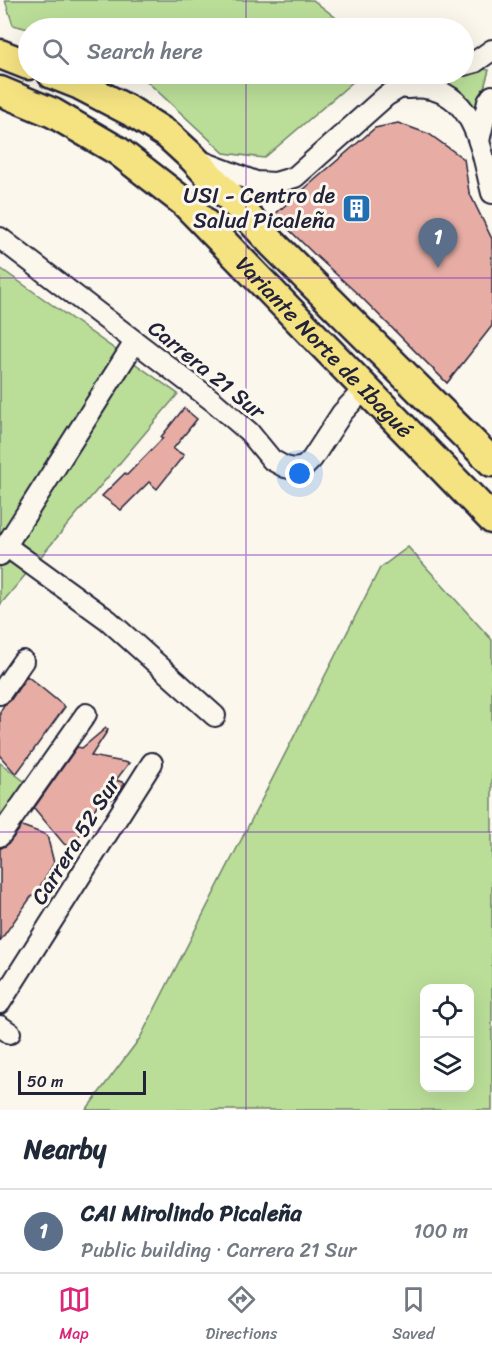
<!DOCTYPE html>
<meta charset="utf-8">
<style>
body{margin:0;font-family:Sriracha,sans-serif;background:#f6f6f7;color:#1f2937}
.controls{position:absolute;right:18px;bottom:18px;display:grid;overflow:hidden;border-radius:12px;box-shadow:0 6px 24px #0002}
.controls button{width:54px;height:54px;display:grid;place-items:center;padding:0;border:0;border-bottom:2px solid #e0e1e3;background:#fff;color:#1f2937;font:30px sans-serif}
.scale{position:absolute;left:18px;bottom:15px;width:128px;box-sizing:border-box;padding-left:6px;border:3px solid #22223b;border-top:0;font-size:16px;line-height:21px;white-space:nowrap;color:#22223b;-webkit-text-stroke:4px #fbf7ec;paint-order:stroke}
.you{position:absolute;left:300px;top:474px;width:21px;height:21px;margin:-15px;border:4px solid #fff;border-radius:50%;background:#1a73e8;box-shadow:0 0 0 9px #1a73e833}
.badge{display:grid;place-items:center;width:39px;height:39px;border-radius:50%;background:#db2777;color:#fff;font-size:20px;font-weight:700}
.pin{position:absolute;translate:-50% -50px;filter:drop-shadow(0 2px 3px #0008)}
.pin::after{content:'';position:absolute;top:32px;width:21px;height:18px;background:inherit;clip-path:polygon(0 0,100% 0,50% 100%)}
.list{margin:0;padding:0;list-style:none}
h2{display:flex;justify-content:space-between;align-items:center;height:78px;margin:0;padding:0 24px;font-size:26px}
h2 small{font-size:20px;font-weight:400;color:#747a83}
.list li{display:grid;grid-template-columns:39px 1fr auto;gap:18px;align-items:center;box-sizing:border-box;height:84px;padding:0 24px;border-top:2px solid #e0e1e3}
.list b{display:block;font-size:22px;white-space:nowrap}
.list p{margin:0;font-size:20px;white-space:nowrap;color:#747a83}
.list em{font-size:20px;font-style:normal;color:#747a83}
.icon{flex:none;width:33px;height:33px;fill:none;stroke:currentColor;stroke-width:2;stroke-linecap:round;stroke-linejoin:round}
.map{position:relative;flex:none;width:492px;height:1110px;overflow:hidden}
.search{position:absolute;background:#fff;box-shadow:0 6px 24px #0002;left:18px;right:18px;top:18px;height:66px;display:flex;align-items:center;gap:15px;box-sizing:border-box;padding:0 21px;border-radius:33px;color:#747a83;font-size:22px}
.sheet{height:162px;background:#fff}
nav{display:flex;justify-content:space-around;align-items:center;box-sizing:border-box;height:84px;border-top:2px solid #e0e1e3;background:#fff;font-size:16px;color:#747a83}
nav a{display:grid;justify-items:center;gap:3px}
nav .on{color:#db2777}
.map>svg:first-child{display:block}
.green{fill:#bade98;stroke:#6e806a;stroke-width:1.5;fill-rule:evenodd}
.building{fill:#e7ada4;stroke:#22223b;stroke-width:1.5}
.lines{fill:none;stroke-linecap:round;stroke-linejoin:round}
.minor-casing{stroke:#22223b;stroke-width:24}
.highway-casing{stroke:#22223b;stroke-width:33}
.minor{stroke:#fbf7ec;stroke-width:20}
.highway{stroke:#f5e382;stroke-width:28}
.grid{fill:none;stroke:#7b2cbf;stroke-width:1.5;stroke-opacity:0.55}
.labels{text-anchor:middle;stroke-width:6;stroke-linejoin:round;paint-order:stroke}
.poi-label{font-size:22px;fill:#22223b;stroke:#fbf7ec;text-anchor:end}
.street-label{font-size:22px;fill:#22223b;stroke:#fbf7ec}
</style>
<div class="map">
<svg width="492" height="1110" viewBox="0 0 492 1110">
<rect width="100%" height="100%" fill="#fbf7ec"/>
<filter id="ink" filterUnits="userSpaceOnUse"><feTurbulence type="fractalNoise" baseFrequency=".0167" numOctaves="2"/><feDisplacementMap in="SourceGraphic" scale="12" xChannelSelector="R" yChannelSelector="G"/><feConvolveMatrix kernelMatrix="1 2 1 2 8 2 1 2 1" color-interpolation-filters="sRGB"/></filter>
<g filter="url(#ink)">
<g class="green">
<polygon points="5,0 313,0 349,28 28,29 13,25"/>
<polygon points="477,68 489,70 476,117 437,83"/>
<polygon points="139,74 362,74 264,158 224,153"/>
<polygon points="0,268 178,394 0,605"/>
<path d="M 408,547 L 492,640 L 492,1110 L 86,1110 L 140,1038 L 380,568 ZM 424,988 L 470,988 L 470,1088 L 424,1088 Z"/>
<polygon points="0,763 28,784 0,824"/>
</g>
<g class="building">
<polygon points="398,123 429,134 464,159 469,192 492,239 492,326 447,383 361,297 314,254 274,215 375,128"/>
<polygon points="184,408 197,419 173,449 184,455 157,489 149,482 121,510 102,496 125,473 127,475 163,438 161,437"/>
<polygon points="27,676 65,707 16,774 0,756 0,712 4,705 10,701"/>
<polygon points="106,728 108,730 91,756 129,763 116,780 125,783 116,797 110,800 104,793 72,848 64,844 34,808 77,747 82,748"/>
<polygon points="22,826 47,835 54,863 35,895 31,897 0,941 0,849 9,843"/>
</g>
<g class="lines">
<defs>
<g id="minor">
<polyline points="464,65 475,62 492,50"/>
<path d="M 406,88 C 412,88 419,87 425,88 C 476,94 482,154 492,193"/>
<polyline points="479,141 488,102 492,96"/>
<polyline points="198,160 256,182 275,183 295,177 386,96 411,81 437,74"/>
<polyline points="0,238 213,401 249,432 272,460 285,467 294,469 304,467 312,459 342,413 365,388"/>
<polyline points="6,546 108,620 215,716"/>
<polyline points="0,555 135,342"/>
<polyline points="0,694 23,661"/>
<polyline points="0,836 86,714"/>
<polyline points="0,1003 152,763"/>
<polyline points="0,1026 10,1033"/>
</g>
<g id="highway">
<polyline points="0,54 28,65"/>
<polyline points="52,74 80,85 130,111 168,135 193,158 273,244 492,462"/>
<path id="s1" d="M 0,91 L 53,113 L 118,151 L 185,203 L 492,519"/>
</g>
</defs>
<use href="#minor" class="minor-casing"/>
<use href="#highway" class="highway-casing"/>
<use href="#minor" class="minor"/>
<use href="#highway" class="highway"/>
</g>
</g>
<path class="grid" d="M 246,0 L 246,28M 246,74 L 246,1110M 0,278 L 492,278M 0,555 L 492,555M 0,832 L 492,832"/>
<defs>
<symbol id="building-square" viewBox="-11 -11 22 22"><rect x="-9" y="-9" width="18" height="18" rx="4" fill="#1f6fb2" stroke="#fbf7ec"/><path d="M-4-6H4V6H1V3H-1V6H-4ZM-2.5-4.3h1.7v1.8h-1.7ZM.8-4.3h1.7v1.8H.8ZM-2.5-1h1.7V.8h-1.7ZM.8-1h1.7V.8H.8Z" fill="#fff"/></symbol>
</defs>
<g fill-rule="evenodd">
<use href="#building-square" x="340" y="192" width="33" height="33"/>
</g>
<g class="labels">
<g class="poi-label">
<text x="335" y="203">USI - Centro de<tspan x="335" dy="25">Salud Picaleña</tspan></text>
</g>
<g class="street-label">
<text dy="8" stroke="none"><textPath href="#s1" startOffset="418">Variante Norte de Ibagué</textPath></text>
<text transform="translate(207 369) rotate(39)" y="8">Carrera 21 Sur</text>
<text transform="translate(75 840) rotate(-58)" y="8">Carrera 52 Sur</text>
</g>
</g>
</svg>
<div class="controls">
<button><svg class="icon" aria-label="locate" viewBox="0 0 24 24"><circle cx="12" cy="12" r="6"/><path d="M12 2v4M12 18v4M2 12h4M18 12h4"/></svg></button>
<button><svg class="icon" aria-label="layers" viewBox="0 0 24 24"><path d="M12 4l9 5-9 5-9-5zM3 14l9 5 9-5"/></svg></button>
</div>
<div class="scale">50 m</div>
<div class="you"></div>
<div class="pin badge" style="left:438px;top:268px;background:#5c6f8a">1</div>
<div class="search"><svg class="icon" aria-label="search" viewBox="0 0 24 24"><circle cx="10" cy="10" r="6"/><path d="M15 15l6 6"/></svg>Search here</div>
</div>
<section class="sheet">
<h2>Nearby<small></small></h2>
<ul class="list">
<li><span class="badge" style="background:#5c6f8a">1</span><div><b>CAI Mirolindo Picaleña</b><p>Public building · Carrera 21 Sur</p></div><em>100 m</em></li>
</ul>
</section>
<nav>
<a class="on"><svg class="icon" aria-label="map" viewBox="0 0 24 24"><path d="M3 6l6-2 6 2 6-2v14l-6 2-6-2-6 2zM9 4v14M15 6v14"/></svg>Map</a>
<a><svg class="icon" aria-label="directions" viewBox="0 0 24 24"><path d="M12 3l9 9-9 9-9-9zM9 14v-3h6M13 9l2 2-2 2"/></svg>Directions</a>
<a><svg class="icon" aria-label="saved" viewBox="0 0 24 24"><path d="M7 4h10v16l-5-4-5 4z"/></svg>Saved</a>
</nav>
